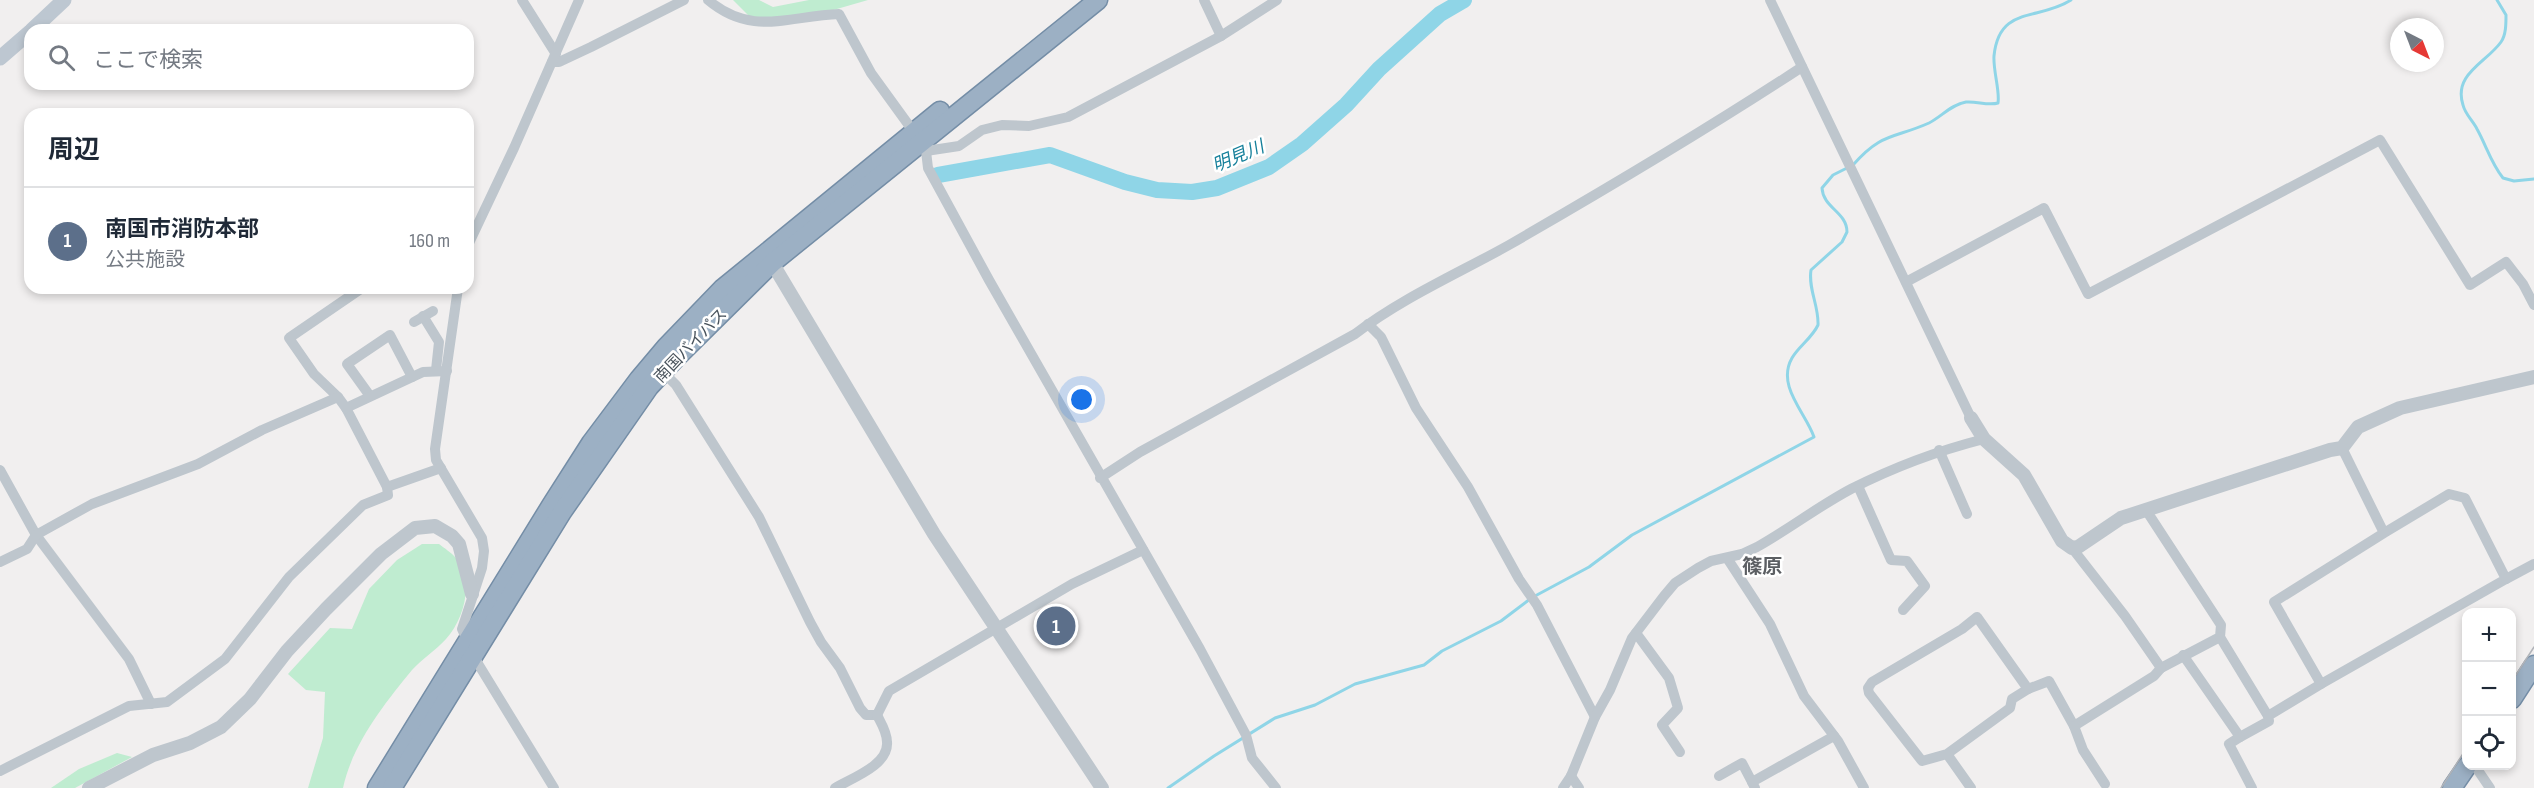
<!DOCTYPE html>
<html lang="ja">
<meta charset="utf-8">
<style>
body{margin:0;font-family:"Sofia Sans Condensed","Noto Sans JP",sans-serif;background:#f6f6f7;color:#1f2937}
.controls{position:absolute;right:18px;bottom:18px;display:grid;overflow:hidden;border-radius:12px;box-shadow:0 3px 9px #0003}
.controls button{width:54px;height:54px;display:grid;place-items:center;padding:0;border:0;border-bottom:2px solid #e0e1e3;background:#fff;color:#1f2937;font:30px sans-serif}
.compass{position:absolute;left:2390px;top:18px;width:54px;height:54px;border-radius:50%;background:#fff;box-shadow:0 3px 9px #0003;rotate:138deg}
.you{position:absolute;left:1082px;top:400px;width:21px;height:21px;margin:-15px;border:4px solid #fff;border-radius:50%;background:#1a73e8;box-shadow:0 0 0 9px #1a73e833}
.badge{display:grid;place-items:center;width:39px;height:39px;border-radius:50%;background:#2563eb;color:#fff;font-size:20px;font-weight:700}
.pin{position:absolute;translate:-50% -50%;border:3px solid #fff;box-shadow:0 2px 6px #0006}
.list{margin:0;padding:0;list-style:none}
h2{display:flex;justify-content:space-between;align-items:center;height:78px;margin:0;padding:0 24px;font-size:26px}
h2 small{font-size:20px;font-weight:400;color:#747a83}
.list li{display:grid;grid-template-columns:39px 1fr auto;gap:18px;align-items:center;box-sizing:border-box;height:108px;padding:0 24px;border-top:2px solid #e0e1e3}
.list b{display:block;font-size:22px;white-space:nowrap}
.list p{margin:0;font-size:20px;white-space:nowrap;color:#747a83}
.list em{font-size:20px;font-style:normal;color:#747a83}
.icon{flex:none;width:33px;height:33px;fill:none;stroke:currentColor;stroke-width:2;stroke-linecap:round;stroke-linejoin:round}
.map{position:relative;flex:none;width:2534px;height:788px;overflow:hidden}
.search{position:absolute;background:#fff;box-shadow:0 3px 9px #0003;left:24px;top:24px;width:450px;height:66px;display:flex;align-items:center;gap:15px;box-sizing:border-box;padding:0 21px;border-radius:18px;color:#747a83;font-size:22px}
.panel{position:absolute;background:#fff;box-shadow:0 3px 9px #0003;left:24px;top:108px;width:450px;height:186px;border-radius:18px}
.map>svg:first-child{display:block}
.green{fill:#bfecd0}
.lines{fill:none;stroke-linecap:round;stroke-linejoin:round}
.stream{stroke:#8fd5e7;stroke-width:3}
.river{stroke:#8fd5e7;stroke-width:16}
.trunk-casing{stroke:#748da6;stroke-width:21}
.minor{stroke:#bec6cd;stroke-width:10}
.tertiary{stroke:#bec6cd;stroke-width:14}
.secondary{stroke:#bdc7d1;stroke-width:15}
.trunk{stroke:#9cb0c4;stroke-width:18}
.tram{stroke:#b1b4b9;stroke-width:1.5}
.labels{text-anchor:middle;stroke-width:5;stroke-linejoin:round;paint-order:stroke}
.street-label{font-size:16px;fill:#48525b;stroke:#fff}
.water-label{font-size:18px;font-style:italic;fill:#147f9a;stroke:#fff}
.quarter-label{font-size:20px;font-weight:bold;fill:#5c5f63;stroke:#fff}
</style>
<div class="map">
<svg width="2534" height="788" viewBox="0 0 2534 788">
<rect width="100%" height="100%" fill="#f1efef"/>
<g class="green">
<polygon points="733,0 759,0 773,7 809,0 868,0 830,11 755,22"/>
<path d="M 422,544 L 439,544 C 444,548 452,553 456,558 C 475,581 464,619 446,639 C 436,650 422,659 412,670 C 384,704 352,745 343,788 L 308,788 L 323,738 L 325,692 L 306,690 L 288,674 L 330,628 L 352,629 L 369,589 L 397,560 Z"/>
<polygon points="117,753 132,757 75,788 51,788 79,769"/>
</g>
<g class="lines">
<g class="stream">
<path d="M 2497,0 L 2506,15 C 2506,24 2506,35 2501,42 C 2486,63 2453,74 2463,105 C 2465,114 2473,121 2477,129 C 2486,145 2491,163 2503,178 L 2514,181 L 2534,179"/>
<path d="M 1853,165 C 1882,132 1893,139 1929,123 C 1941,117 1952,104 1966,102 C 1977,101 1988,106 1998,103 C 2000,90 1993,71 1994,56 C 1999,5 2039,21 2071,0"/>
<path d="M 1535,596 L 1589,567 L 1632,535 L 1814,437 C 1806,413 1776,386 1792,358 C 1799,346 1812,338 1818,325 C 1819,306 1808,289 1811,270 L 1842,242 L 1847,232 C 1847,212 1823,208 1822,188 L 1833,175 L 1847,168"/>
<polyline points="1168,788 1214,756 1275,718 1315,705 1355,684 1424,665 1442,651 1501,621 1530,599"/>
</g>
<polyline class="river" points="938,175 1050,155 1125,182 1157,190 1192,192 1217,188 1269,167 1302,144 1346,105 1379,69 1440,14 1464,0"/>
<defs>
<g id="trunk">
<polyline points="2512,699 2534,665"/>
<polyline points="377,788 552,504 591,443 639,379 666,347 722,289 940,111"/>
<polyline points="392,788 562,512 649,387 675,359 772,263 1098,0"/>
<polyline points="2452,788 2467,766"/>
</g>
</defs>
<use href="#trunk" class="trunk-casing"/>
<g class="minor">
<polyline points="522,0 556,54"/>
<path d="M 708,0 C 752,37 788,16 839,14 L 871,73 L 921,142 L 926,151 L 928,168 L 989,280 L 1200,649 L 1246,735 L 1252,758 L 1276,788"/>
<polyline points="1204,0 1221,36"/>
<polyline points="1770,0 1971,418"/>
<polyline points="552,62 559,62 591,47 684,0"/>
<polyline points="926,151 959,146 982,130 1002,125 1029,126 1068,117 1221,36 1277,0"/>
<polyline points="468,245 514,148 579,0"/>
<polyline points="1906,282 2044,208 2088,294 2380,140 2470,285 2506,262 2523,284 2534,305"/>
<polyline points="458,288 435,449 436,460 482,538 484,551 482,568 462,629 477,662 554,788"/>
<polyline points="423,316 439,342 436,370"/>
<polyline points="414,322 433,311"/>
<polyline points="1368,324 1381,337 1416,408 1468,487 1519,579 1537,605 1595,717"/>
<polyline points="659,368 676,385 759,517 810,622 821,642 840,668 860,708 866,715 877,715"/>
<polyline points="370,396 347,364 390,335 412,377"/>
<polyline points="338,397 314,374 289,338 362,288"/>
<polyline points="346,408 387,487 441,468"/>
<polyline points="2342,448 2384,533 2449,494 2465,498 2506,579 2321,684 2274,602 2384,533"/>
<polyline points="1939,450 1967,514"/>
<polyline points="0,470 36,535 129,659 151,704"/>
<path d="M 1100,478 L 1140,452 L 1355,334 C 1402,298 1457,274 1509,245 C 1608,188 1706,130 1802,67"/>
<polyline points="1858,486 1891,560 1907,561 1925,586 1903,610"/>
<polyline points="2072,548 2125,616 2161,668 2220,637 2221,625 2146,510"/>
<polyline points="1727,558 1770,624 1804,696 1838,741 1864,788"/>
<polyline points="0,562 27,549 36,535 92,504 198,464 262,430 338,397 346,408 423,372 447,371"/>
<polyline points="2506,579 2534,564"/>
<polyline points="1636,633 1669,678 1678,708 1662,725 1680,752"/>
<polyline points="2220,637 2268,716"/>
<polyline points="2183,655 2240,737 2269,721 2268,716 2321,684"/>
<polyline points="2028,689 2049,681 2074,726 2154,676 2161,668"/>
<polyline points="877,715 889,691 1072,584 1143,550"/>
<polyline points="2074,726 2083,750 2105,784"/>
<polyline points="2240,737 2229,744 2252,788"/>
<polyline points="1947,754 1922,761 1869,693 1868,688 1872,682 1962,629 1977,617 2028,689 2012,699 2010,708 1947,754 1971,788"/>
<polyline points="2475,766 2490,788"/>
<polyline points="0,771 129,706 167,702 225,659 289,577 363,505 388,495 387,487"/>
<polyline points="1571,776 1579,788"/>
<polyline points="1719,776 1742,763 1752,782"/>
<path d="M 835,788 C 852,778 889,765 887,742 C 887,732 881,723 877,715"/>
<path d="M 1563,788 L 1571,776 L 1595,717 L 1610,690 L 1632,638 L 1664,596 L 1675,583 L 1698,568 L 1711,561 L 1742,554 L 1757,547 C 1789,529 1819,506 1851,489 C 1894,467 1937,451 1984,439"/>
<polyline points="1755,788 1752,782 1834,736"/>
</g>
<g class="tertiary">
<polyline points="768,256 934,534 1102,788"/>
<polyline points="1971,418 1984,439 2024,475 2062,541 2072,548 2078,547 2121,518 2330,450 2342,448 2358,427 2400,408 2534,377"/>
<polyline points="89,788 153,755 190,743 221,727 250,699 287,651 326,609 381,554 415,528 435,526 452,536 459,544 472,594"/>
</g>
<g class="secondary">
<polyline points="32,30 64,0"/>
<polyline points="0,58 30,32"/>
</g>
<use href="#trunk" class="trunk"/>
<g class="tram">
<polyline points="2512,681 2534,647"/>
<polyline points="2441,788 2466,749"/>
</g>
</g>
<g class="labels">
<g class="street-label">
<text transform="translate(690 345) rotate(-46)" y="6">南国バイパス</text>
</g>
<g class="water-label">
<text transform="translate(1238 156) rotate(-23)" y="6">明見川</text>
</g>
<g class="quarter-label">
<text x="1762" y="573">篠原</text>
</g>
</g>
</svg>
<div class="controls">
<button>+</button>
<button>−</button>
<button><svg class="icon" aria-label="locate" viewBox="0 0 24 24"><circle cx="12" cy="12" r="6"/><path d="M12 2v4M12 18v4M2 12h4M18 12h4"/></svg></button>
</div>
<svg class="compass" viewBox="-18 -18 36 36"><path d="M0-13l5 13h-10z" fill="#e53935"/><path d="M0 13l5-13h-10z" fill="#747a83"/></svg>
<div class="you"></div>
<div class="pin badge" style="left:1056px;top:626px;background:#5c6f8a">1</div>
<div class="search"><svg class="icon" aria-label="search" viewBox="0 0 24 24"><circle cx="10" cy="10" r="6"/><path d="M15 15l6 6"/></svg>ここで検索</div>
<section class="panel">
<h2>周辺<small></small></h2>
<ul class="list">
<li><span class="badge" style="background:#5c6f8a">1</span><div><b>南国市消防本部</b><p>公共施設</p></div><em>160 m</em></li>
</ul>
</section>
</div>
